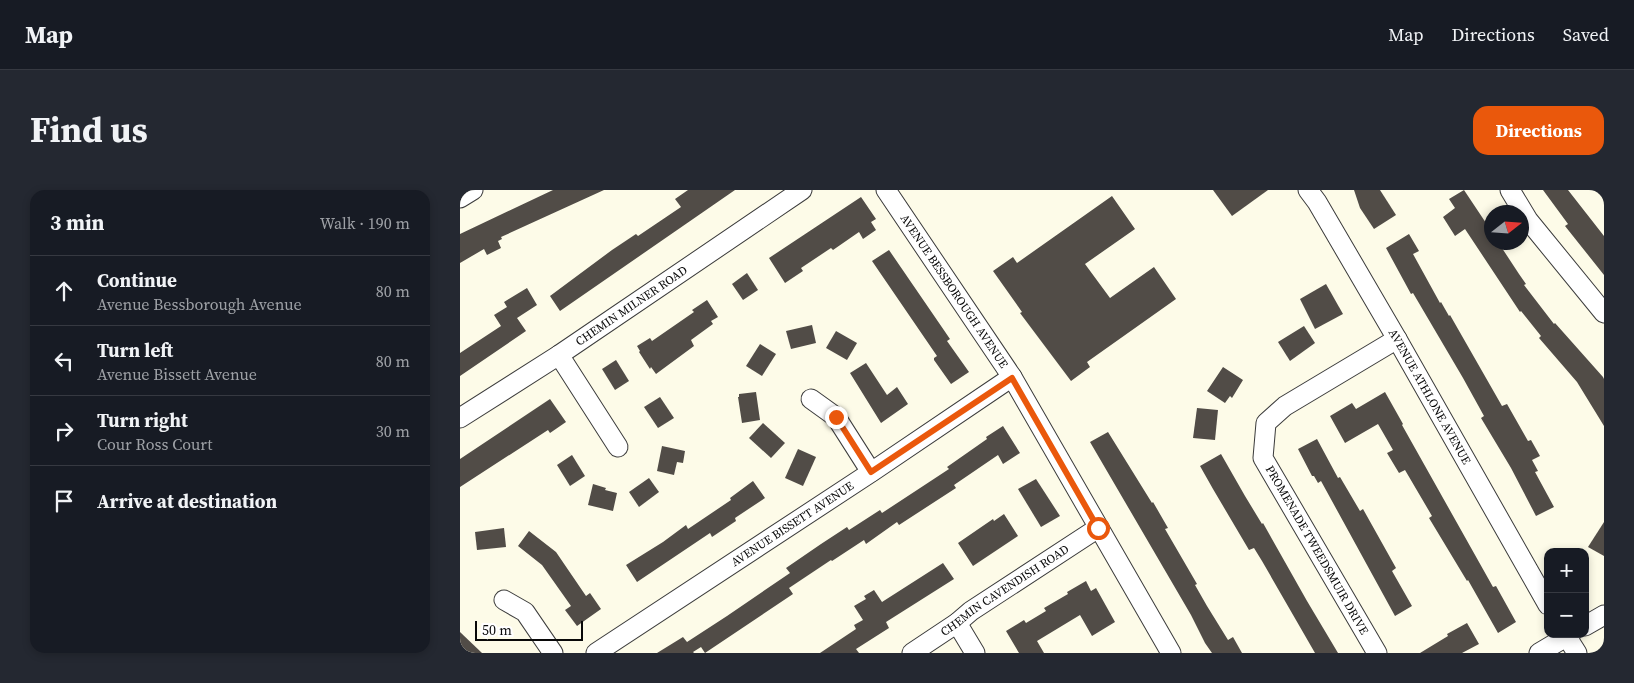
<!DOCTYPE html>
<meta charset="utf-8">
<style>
body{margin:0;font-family:"Source Serif 4",serif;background:#242831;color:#f1f3f6}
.controls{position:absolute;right:15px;bottom:15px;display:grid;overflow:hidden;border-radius:10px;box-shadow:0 2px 8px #0003}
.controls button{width:45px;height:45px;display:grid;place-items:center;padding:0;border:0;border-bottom:1px solid #363941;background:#171b24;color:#f1f3f6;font:25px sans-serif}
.compass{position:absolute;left:1024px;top:15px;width:45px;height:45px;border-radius:50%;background:#171b24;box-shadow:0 2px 8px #0003;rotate:73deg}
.scale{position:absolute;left:15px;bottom:12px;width:108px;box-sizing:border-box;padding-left:5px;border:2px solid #090909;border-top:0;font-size:14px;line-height:18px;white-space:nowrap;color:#090909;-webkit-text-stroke:4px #fff;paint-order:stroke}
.stop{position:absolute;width:15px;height:15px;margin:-11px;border:4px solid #ea580c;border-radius:50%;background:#fff}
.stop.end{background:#ea580c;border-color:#fff;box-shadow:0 1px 5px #0008}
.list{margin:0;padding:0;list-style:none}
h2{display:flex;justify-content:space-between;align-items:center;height:65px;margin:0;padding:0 20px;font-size:21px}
h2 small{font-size:16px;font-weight:400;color:#9ea1a6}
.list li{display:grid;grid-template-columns:32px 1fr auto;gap:15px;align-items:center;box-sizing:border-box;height:70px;padding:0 20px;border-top:1px solid #363941}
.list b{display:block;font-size:19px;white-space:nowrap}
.list p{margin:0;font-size:16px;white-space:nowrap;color:#9ea1a6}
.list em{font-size:16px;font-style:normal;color:#9ea1a6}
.icon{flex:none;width:28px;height:28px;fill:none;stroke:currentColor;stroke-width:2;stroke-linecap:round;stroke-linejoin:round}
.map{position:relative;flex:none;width:1144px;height:463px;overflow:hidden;border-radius:15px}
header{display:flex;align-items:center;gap:30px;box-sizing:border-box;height:70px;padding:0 25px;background:#171b24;border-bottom:1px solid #363941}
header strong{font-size:24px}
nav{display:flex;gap:28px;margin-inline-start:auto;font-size:18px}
.intro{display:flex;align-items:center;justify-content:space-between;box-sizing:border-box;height:120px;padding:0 30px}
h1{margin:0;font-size:35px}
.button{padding:12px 22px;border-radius:15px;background:#ea580c;color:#fff;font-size:18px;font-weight:700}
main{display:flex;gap:30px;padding:0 30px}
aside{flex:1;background:#171b24;border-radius:15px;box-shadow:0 2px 8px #0003}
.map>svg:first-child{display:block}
.building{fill:#514c47}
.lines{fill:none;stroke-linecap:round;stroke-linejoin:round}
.minor-casing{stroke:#3c3c3c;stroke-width:21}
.minor{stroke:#fff;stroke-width:19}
.route{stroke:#ea580c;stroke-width:6}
.labels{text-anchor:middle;stroke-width:5;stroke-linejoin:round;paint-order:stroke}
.street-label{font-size:12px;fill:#090909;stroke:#fff}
</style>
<header>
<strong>Map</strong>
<nav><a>Map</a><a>Directions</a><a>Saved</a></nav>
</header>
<div class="intro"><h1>Find us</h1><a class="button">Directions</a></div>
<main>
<aside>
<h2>3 min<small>Walk · 190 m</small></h2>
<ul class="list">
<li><svg class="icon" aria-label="ahead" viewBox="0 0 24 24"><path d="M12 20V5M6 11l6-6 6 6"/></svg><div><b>Continue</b><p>Avenue Bessborough Avenue</p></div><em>80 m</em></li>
<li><svg class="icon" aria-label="left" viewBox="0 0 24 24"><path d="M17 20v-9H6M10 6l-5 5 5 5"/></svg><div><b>Turn left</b><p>Avenue Bissett Avenue</p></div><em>80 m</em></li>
<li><svg class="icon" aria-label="right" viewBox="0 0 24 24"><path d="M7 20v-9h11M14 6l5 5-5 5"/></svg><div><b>Turn right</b><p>Cour Ross Court</p></div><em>30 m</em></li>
<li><svg class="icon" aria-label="arrive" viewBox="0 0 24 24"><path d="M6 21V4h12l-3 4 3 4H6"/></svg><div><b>Arrive at destination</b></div></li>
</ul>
</aside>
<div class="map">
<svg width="1144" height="463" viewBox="0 0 1144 463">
<rect width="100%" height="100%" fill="#fdfbe8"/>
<g class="building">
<polygon points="93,0 144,0 41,47 42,49 38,51 41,58 27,65 24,59 0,73 0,44"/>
<polygon points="228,0 275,0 100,121 90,106 152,60 176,44 178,46 221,17 215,9"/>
<polygon points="753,0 808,0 772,26"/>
<polygon points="894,0 920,0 936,25 914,39 900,18"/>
<polygon points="1004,0 1032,42 1032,52 1038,52 1059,84 1066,94 1064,95 1094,134 1095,133 1143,187 1144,189 1144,236 1117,192 1079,148 1081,146 1061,121 1060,122 1005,39 995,46 983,27 995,18 989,9"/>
<polygon points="1083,0 1108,0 1144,46 1144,85 1105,36 1108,34"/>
<polygon points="652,6 675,39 625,74 650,108 694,77 716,109 627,172 630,177 611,191 560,123 562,122 533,81 553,67 557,73"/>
<polygon points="401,7 416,29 411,32 416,40 403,49 399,42 373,60 371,58 341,78 343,81 325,93 309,68"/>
<polygon points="949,44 959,61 953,64 980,113 981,112 989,126 990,125 1042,216 1047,214 1068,251 1071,250 1080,266 1072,270 1078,281 1075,282 1094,317 1076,326 1051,278 1021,228 1024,226 1003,188 953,103 951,104 926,58"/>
<polygon points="429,60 490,149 487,151 509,182 491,194 474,170 474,168 477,166 412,71"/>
<polygon points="287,83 298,100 283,110 272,94"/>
<polygon points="866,94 883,124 855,139 840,109"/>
<polygon points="67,98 77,115 57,128 66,141 0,186 0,163 41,136 34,125 47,117 44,112"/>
<polygon points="247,110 258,127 251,131 253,134 231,150 234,156 196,184 191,177 190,179 179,162 180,161 177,156 190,148 192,151 234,122 232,120"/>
<polygon points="352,135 356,153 331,159 326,141"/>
<polygon points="844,136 855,153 830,171 818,152"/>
<polygon points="376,141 397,153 387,170 366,158"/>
<polygon points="300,154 316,164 302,186 286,176"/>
<polygon points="156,170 169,191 155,200 142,179"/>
<polygon points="406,173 427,205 437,197 448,214 421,233 390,183"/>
<polygon points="763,177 783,190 772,208 770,206 765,213 747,201"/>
<polygon points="296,202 300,230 282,233 278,207 279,207 279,204"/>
<polygon points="925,202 943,234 942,235 1033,397 1036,396 1056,432 1038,443 1008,390 1007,391 969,328 972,326 945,280 939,283 927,263 933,260 918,234 885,253 870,226 892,213 896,219"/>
<polygon points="200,207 214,228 198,238 184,217"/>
<polygon points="90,209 106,232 90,243 88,240 0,297 0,269"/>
<polygon points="737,218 758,220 755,250 733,248"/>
<polygon points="303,233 325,253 311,268 289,248"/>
<polygon points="543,236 560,263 543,274 538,265 494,295 496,298 439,335 437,332 406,354 404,350 372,371 371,370 329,398 333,404 245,463 241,457 233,462 234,463 197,463 223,447 227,452 267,426 330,383 326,378 361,354 387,337 389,340 420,320 422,323 454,302 489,279 487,277 527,249 526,247"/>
<polygon points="648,242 692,313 693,312 708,338 705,339 737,394 735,395 747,416 768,450 773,447 782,463 752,463 745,453 731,425 630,252"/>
<polygon points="857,249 878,288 880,287 900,321 903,319 936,378 932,381 952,416 935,426 861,291 858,293 854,286 852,286 838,259"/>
<polygon points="202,256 225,261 223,273 217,272 214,285 197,281"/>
<polygon points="338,259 356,267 343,296 325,288"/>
<polygon points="761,264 785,306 802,334 803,333 847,411 878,463 855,463 802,371 794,358 789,360 753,299 740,276"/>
<polygon points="112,265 125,286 110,296 97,275"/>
<polygon points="189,288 199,302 179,317 169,302"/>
<polygon points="576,289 600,326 581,337 558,299"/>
<polygon points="293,291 305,308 275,328 276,331 252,347 250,343 177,392 166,375 203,352 226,335 228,339 271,310 270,308"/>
<polygon points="133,294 146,298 145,300 157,303 153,321 128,315"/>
<polygon points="544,324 558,346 513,376 498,353 533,329 534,331"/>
<polygon points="1144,332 1144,366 1128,357"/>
<polygon points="44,338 46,357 17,360 15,342"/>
<polygon points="69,341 96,362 126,406 130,403 141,419 117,436 105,420 111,416 82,375 58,356"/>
<polygon points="483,373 494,389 426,432 429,438 396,459 399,463 360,463 396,439 394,435 403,430 394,416 406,409 404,406 414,400 422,412"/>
<polygon points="626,391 631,401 636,398 655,432 632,446 620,425 577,451 584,463 559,463 546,441 564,430 566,433 586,421 584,418 608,404 607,402"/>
<polygon points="1007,433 1019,454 1002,463 960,463 988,446 987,444"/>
<polygon points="0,442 22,463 0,463"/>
</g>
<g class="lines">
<defs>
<g id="minor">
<path id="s1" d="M 426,0 L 552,187 L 711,463"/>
<path id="s2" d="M 848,0 L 857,12 L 937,149 L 1088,415"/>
<polyline points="1050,0 1068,30 1144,123"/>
<polyline points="0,8 13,0"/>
<polyline points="99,165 158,257"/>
<polyline points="351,209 376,227 411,282"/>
<path id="s3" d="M 0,228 L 99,165 L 342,0"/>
<polyline points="44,410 65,422 93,463"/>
<polyline points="497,433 515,463"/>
<polyline points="1125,436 1144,425"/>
<polyline points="1105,444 1117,463"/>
<path id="s4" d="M 136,463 L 413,281 L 552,187"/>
<path id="s5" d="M 452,463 L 497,433 L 511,421 L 638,338"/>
<polyline points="917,463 803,268 806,233 825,216 937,149"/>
<polyline points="1079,463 1111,444"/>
</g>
</defs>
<use href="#minor" class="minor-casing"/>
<use href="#minor" class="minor"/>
</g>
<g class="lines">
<polyline class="route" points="376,227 411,282 552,188 638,338"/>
</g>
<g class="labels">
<g class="street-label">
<text dy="4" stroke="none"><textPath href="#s1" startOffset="122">AVENUE BESSBOROUGH AVENUE</textPath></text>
<text dy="4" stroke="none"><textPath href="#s3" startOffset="205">CHEMIN MILNER ROAD</textPath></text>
<text dy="4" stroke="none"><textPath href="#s2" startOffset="240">AVENUE ATHLONE AVENUE</textPath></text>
<text dy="4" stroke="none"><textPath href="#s4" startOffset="235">AVENUE BISSETT AVENUE</textPath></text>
<text transform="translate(857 360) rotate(60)" y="4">PROMENADE TWEEDSMUIR DRIVE</text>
<text dy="4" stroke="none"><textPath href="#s5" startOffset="112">CHEMIN CAVENDISH ROAD</textPath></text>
</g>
</g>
</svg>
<div class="controls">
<button>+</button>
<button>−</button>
</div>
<svg class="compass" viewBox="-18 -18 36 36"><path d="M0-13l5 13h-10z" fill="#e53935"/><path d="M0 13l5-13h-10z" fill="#9ea1a6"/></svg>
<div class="scale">50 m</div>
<div class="stop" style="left:638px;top:338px"></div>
<div class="stop end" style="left:376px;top:227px"></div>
</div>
</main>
